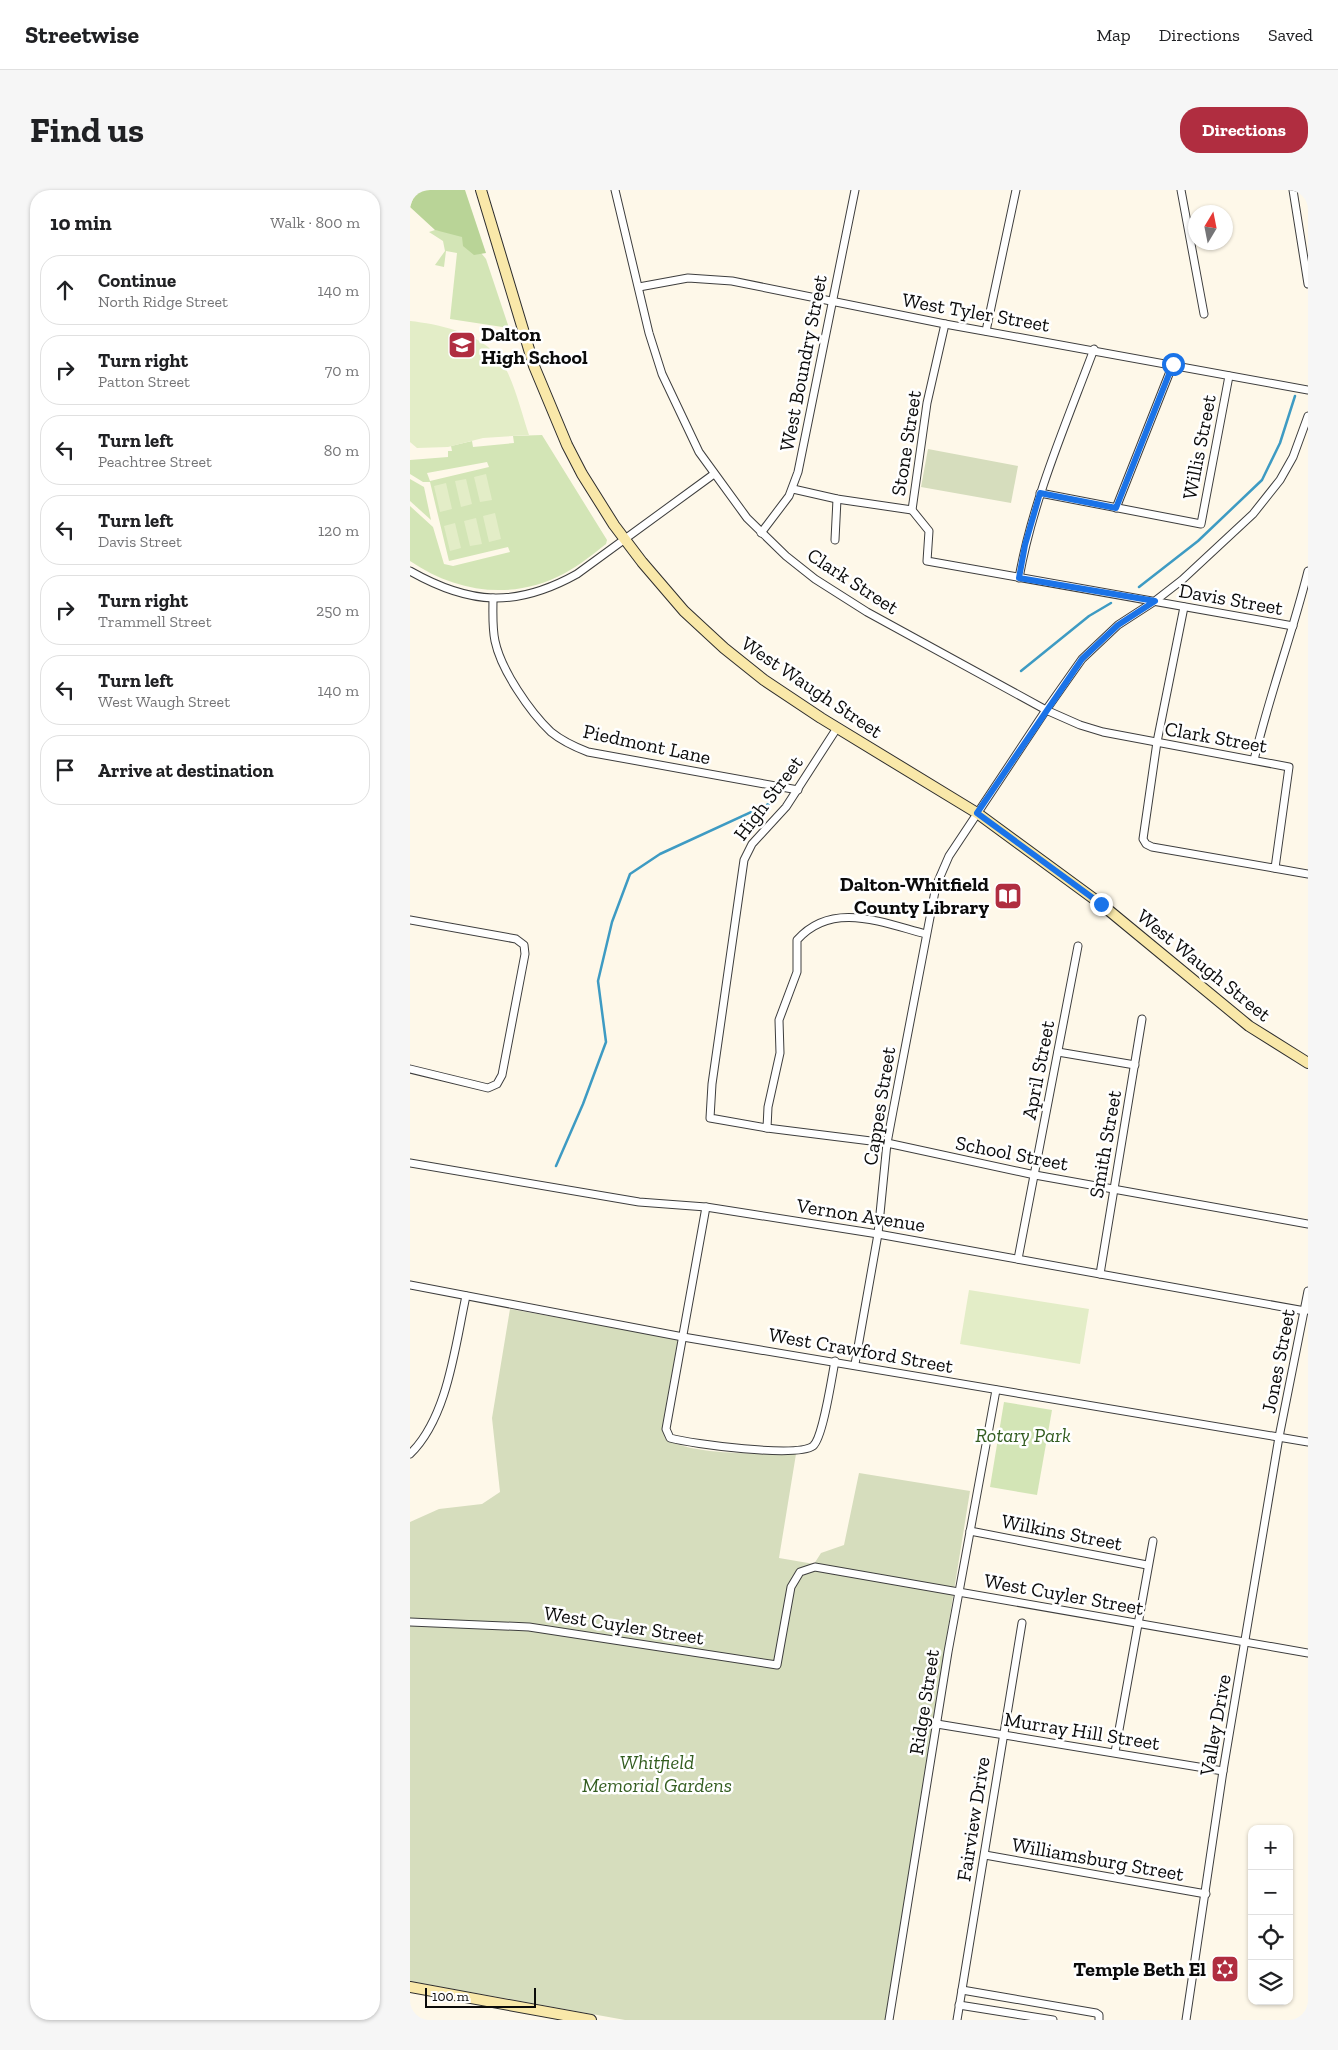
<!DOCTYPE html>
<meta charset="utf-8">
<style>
body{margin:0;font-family:"Zilla Slab",serif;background:#f6f6f6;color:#202124}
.controls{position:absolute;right:15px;bottom:15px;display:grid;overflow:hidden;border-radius:10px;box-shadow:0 1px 4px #0004}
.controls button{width:45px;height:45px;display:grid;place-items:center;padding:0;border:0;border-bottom:1px solid #e0e0e0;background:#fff;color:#202124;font:25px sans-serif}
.compass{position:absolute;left:778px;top:15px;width:45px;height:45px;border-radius:50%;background:#fff;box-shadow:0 1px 4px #0004;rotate:10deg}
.scale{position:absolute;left:15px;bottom:12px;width:111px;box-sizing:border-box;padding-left:5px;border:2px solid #0b0b0b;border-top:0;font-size:14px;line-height:18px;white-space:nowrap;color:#0b0b0b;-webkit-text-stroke:4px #fff;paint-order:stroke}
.stop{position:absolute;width:15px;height:15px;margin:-11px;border:4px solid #1a73e8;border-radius:50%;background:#fff}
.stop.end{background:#1a73e8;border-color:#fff;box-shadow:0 1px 5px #0008}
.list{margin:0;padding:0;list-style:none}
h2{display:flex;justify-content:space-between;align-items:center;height:65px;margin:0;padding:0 20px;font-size:21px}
h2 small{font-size:16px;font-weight:400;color:#757577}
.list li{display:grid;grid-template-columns:32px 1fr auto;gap:15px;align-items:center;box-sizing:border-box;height:70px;margin:0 10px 10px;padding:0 10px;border:1px solid #e0e0e0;border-radius:20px}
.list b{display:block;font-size:19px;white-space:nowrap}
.list p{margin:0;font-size:16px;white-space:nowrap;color:#757577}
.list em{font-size:16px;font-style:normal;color:#757577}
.icon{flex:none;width:28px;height:28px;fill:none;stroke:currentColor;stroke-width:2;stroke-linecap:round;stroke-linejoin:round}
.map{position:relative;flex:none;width:898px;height:1830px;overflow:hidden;border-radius:20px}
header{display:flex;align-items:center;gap:30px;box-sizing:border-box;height:70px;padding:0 25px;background:#fff;border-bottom:1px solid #e0e0e0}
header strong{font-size:24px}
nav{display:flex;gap:28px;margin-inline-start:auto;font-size:18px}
.intro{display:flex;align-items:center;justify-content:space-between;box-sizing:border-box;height:120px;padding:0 30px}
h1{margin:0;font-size:35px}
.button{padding:12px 22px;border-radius:20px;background:#b02d40;color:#fff;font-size:18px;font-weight:700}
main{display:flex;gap:30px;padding:0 30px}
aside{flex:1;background:#fff;border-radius:20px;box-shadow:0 1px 4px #0004}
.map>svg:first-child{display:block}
.green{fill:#d3e5b6;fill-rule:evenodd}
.forest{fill:#b9d497}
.cemetery{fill:#d6ddbd}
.pitch{fill:#e3edc7}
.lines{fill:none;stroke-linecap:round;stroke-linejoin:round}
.stream{stroke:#3e9bc3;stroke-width:2.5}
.street-casing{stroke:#3e3e3e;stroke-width:9}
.secondary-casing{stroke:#2d2d2d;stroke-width:12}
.street{stroke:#fff;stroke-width:7}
.secondary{stroke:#f9e8a9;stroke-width:10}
.route{stroke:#1a73e8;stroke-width:6}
.labels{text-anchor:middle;stroke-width:5;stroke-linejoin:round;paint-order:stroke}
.street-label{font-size:20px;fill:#0b0b0b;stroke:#fff}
.poi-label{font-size:20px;font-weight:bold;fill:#0b0b0b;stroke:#fff;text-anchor:end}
.park-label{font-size:20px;font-style:italic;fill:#335d20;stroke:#fff}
</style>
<header>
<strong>Streetwise</strong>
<nav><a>Map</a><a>Directions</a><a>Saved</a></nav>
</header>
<div class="intro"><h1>Find us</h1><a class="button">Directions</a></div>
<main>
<aside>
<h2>10 min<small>Walk · 800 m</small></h2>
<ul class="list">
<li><svg class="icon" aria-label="ahead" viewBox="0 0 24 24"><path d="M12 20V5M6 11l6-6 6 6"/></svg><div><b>Continue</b><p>North Ridge Street</p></div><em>140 m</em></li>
<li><svg class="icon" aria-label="right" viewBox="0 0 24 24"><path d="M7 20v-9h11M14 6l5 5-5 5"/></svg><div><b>Turn right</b><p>Patton Street</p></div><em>70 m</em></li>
<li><svg class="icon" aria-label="left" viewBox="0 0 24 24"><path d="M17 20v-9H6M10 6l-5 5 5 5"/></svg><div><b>Turn left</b><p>Peachtree Street</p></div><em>80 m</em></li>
<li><svg class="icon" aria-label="left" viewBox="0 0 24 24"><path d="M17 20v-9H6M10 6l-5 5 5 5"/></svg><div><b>Turn left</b><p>Davis Street</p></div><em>120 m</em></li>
<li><svg class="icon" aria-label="right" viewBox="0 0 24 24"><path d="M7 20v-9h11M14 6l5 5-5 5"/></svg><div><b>Turn right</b><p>Trammell Street</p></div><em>250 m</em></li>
<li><svg class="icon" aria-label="left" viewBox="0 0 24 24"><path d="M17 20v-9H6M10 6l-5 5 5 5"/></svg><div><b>Turn left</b><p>West Waugh Street</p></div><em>140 m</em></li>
<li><svg class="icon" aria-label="arrive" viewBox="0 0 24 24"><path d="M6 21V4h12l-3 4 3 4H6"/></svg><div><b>Arrive at destination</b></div></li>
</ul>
</aside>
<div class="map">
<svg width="898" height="1830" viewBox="0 0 898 1830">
<rect width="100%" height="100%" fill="#fef8e9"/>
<g class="green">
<polygon points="25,40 55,43 76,69 99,138 40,129 47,63 36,61 34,77 25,75 35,61 33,51 19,42"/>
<path d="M 132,245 L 197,350 L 196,354 C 183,364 170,375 155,383 C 104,411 47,403 0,371 L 0,316 L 23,337 L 34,374 L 43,376 L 100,362 L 98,357 L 39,371 L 20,292 L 13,292 L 0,284 L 0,270 L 38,267 L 38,261 L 42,261 L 41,256 L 62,251 L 63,257 L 104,253 L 103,246 ZM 77,272 L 79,277 L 20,291 L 17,283 Z"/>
<polygon points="0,289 14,297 21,330 0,311"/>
<polygon points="594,1212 642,1220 627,1305 580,1297"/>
</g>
<polygon class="forest" points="6,0 55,0 76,63 64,65 53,56 52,47 25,40 0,17"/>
<g class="cemetery">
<polygon points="518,259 608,276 601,313 511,297"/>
<path d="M 100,1119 L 268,1149 L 253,1232 L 255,1249 C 285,1266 350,1263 386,1264 L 369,1368 L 404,1374 L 411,1363 L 434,1355 L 449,1283 L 560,1301 L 475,1830 L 215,1830 L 0,1791 L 0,1332 L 29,1319 L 72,1314 L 90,1302 L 82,1228 Z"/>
</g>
<g class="pitch">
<path d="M 0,131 C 28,134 64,142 85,163 C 102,180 111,222 119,245 L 73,248 L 38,257 L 7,258 L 0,252 Z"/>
<polygon points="76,284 82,310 70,312 64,287"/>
<polygon points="56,289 62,314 51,317 45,291"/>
<polygon points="36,293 42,319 30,322 24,296"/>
<polygon points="85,323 91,349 79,352 73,326"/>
<polygon points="66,328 72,354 60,356 54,331"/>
<polygon points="45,333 51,358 40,361 34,336"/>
<polygon points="559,1100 679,1119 670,1174 550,1154"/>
</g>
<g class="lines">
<g class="stream">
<polyline points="729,397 788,351 852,290 870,253 885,206"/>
<polyline points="611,481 679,426 701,413"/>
<polyline points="146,976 173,914 196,852 188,791 202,732 220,684 250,664 363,612"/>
</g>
<defs>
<g id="street">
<polyline points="205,0 239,143 252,184 289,262 337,328 376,366 405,389 457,422 636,520 670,535 693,542 879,577 865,678"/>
<polyline points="771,0 794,124"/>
<polyline points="883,0 898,94"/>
<polyline points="229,97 278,88 322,91 535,134 898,200"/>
<polyline points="535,134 517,213 502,320 519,341 517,371 883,436"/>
<polyline points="576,141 606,0"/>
<polyline points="383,299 427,309 502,320"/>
<polyline points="630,303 791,334 819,186"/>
<polyline points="706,318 763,174"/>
<polyline points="351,343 379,306 388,282 445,0"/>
<polyline points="425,350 427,309"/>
<path d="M 0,381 C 60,415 106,418 167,384 L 304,284"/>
<path d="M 609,388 C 623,309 656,234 684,159"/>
<path d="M 83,408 C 83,422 82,437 85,451 C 91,480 120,522 141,542 C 152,551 165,557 178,562 L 388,600"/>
<polyline points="774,417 747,552 733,649 736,654 742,657 898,684"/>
<polyline points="427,538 376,617 342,654 334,670 302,894 300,928 357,938 477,953 625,985 898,1034"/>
<path d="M 844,570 C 859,506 882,445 898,381"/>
<polyline points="0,730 106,749 114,755 115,764 92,885 87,894 78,898 0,879"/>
<polyline points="648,862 725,875"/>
<path d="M 357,938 L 358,917 L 370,863 L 369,830 L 387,782 L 387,750 C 422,710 473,733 516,744"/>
<polyline points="0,973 229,1012 296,1017 468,1044 895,1121"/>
<path d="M 296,1017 L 256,1239 L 260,1248 C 282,1254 387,1268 403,1256 C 413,1248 422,1186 425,1171"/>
<polyline points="608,1069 668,756"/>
<polyline points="690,1084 732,829"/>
<polyline points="0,1095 273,1147 898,1252"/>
<polyline points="445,1174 468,1044 477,953 483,921 526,696 539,666 636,520 672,469 708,435 745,411 772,390 843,324 870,290 883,267 898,226"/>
<path d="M 0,1264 C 38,1227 45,1156 56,1106"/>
<polyline points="560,1341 737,1375"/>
<polyline points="0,1432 119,1437 367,1475 381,1397 390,1382 405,1377 898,1463"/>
<polyline points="527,1534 813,1581"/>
<polyline points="705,1562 743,1351"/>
<polyline points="575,1665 796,1704"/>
<polyline points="552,1800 686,1823 689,1825 689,1830"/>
<polyline points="549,1815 643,1830"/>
<polyline points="479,1830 538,1462 586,1200"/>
<polyline points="547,1830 612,1433"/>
<polyline points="776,1830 813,1581 869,1247 898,1101"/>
</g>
<g id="secondary">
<polyline points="71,0 124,176 157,255 172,284 204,335 232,372 274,421 314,458 354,490 411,528 567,623 691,714 839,836 898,873"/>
<polyline points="0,1797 181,1830"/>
</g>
</defs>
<use href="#street" class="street-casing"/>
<use href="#secondary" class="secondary-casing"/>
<use href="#street" class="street"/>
<use href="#secondary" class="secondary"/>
</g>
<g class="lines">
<polyline class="route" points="691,714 567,623 672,469 708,435 745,411 609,388 615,355 630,303 706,318 763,174"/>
</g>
<defs>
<symbol id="school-square" viewBox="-11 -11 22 22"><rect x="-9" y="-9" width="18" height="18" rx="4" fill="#b02d40" stroke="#fff"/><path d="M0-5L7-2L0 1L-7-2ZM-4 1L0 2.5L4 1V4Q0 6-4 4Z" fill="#fff"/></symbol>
<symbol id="library-square" viewBox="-11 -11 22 22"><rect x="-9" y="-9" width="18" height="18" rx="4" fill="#b02d40" stroke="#fff"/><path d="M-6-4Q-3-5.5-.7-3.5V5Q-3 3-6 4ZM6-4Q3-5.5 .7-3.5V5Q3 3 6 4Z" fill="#fff"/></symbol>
<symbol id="synagogue-square" viewBox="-11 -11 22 22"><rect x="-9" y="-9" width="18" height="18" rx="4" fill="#b02d40" stroke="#fff"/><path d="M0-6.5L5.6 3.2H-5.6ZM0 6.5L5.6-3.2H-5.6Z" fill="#fff"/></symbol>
</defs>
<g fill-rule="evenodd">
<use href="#school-square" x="36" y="139" width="32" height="32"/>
<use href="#library-square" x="582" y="690" width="32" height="32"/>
<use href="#synagogue-square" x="799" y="1763" width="32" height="32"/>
</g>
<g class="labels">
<g class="street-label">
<text transform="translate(566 122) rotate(10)" y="7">West Tyler Street</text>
<text transform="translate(393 173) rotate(-79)" y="7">West Boundry Street</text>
<text transform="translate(496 253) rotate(-81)" y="7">Stone Street</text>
<text transform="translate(789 257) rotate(-79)" y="7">Willis Street</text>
<text transform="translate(443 391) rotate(33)" y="7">Clark Street</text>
<text transform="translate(821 409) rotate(10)" y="7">Davis Street</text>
<text transform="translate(402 497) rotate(34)" y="7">West Waugh Street</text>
<text transform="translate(806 547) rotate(10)" y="7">Clark Street</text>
<text transform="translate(237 554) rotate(12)" y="7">Piedmont Lane</text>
<text transform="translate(358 608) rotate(-53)" y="7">High Street</text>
<text transform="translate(794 775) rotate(39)" y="7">West Waugh Street</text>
<text transform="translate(628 880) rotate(-79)" y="7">April Street</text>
<text transform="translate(469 916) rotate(-81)" y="7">Cappes Street</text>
<text transform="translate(695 954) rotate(-80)" y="7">Smith Street</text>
<text transform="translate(602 963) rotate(11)" y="7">School Street</text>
<text transform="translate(451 1025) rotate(9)" y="7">Vernon Avenue</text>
<text transform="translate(451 1160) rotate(10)" y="7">West Crawford Street</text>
<text transform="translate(868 1171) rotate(-79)" y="7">Jones Street</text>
<text transform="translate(652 1342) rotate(11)" y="7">Wilkins Street</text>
<text transform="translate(654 1404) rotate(10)" y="7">West Cuyler Street</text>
<text transform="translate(214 1435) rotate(9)" y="7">West Cuyler Street</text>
<text transform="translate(514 1512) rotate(-81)" y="7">Ridge Street</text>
<text transform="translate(805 1535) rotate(-80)" y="7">Valley Drive</text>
<text transform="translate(672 1541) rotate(9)" y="7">Murray Hill Street</text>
<text transform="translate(563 1629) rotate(-81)" y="7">Fairview Drive</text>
<text transform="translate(688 1669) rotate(10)" y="7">Williamsburg Street</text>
</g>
<g class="poi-label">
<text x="71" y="151" text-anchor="start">Dalton<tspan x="71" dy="23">High School</tspan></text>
<text x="579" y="701">Dalton-Whitfield<tspan x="579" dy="23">County Library</tspan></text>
<text x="796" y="1786">Temple Beth El</text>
</g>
<g class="park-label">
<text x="613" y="1252">Rotary Park</text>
<text x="247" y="1579">Whitfield<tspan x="247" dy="23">Memorial Gardens</tspan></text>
</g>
</g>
</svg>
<div class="controls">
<button>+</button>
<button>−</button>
<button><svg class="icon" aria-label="locate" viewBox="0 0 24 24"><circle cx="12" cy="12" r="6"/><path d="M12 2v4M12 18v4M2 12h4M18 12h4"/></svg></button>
<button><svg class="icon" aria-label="layers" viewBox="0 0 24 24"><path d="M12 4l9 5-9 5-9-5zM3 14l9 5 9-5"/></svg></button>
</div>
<svg class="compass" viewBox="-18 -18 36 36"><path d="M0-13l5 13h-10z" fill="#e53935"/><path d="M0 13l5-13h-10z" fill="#757577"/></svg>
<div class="scale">100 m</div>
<div class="stop" style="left:763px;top:174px"></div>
<div class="stop end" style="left:691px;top:714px"></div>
</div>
</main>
